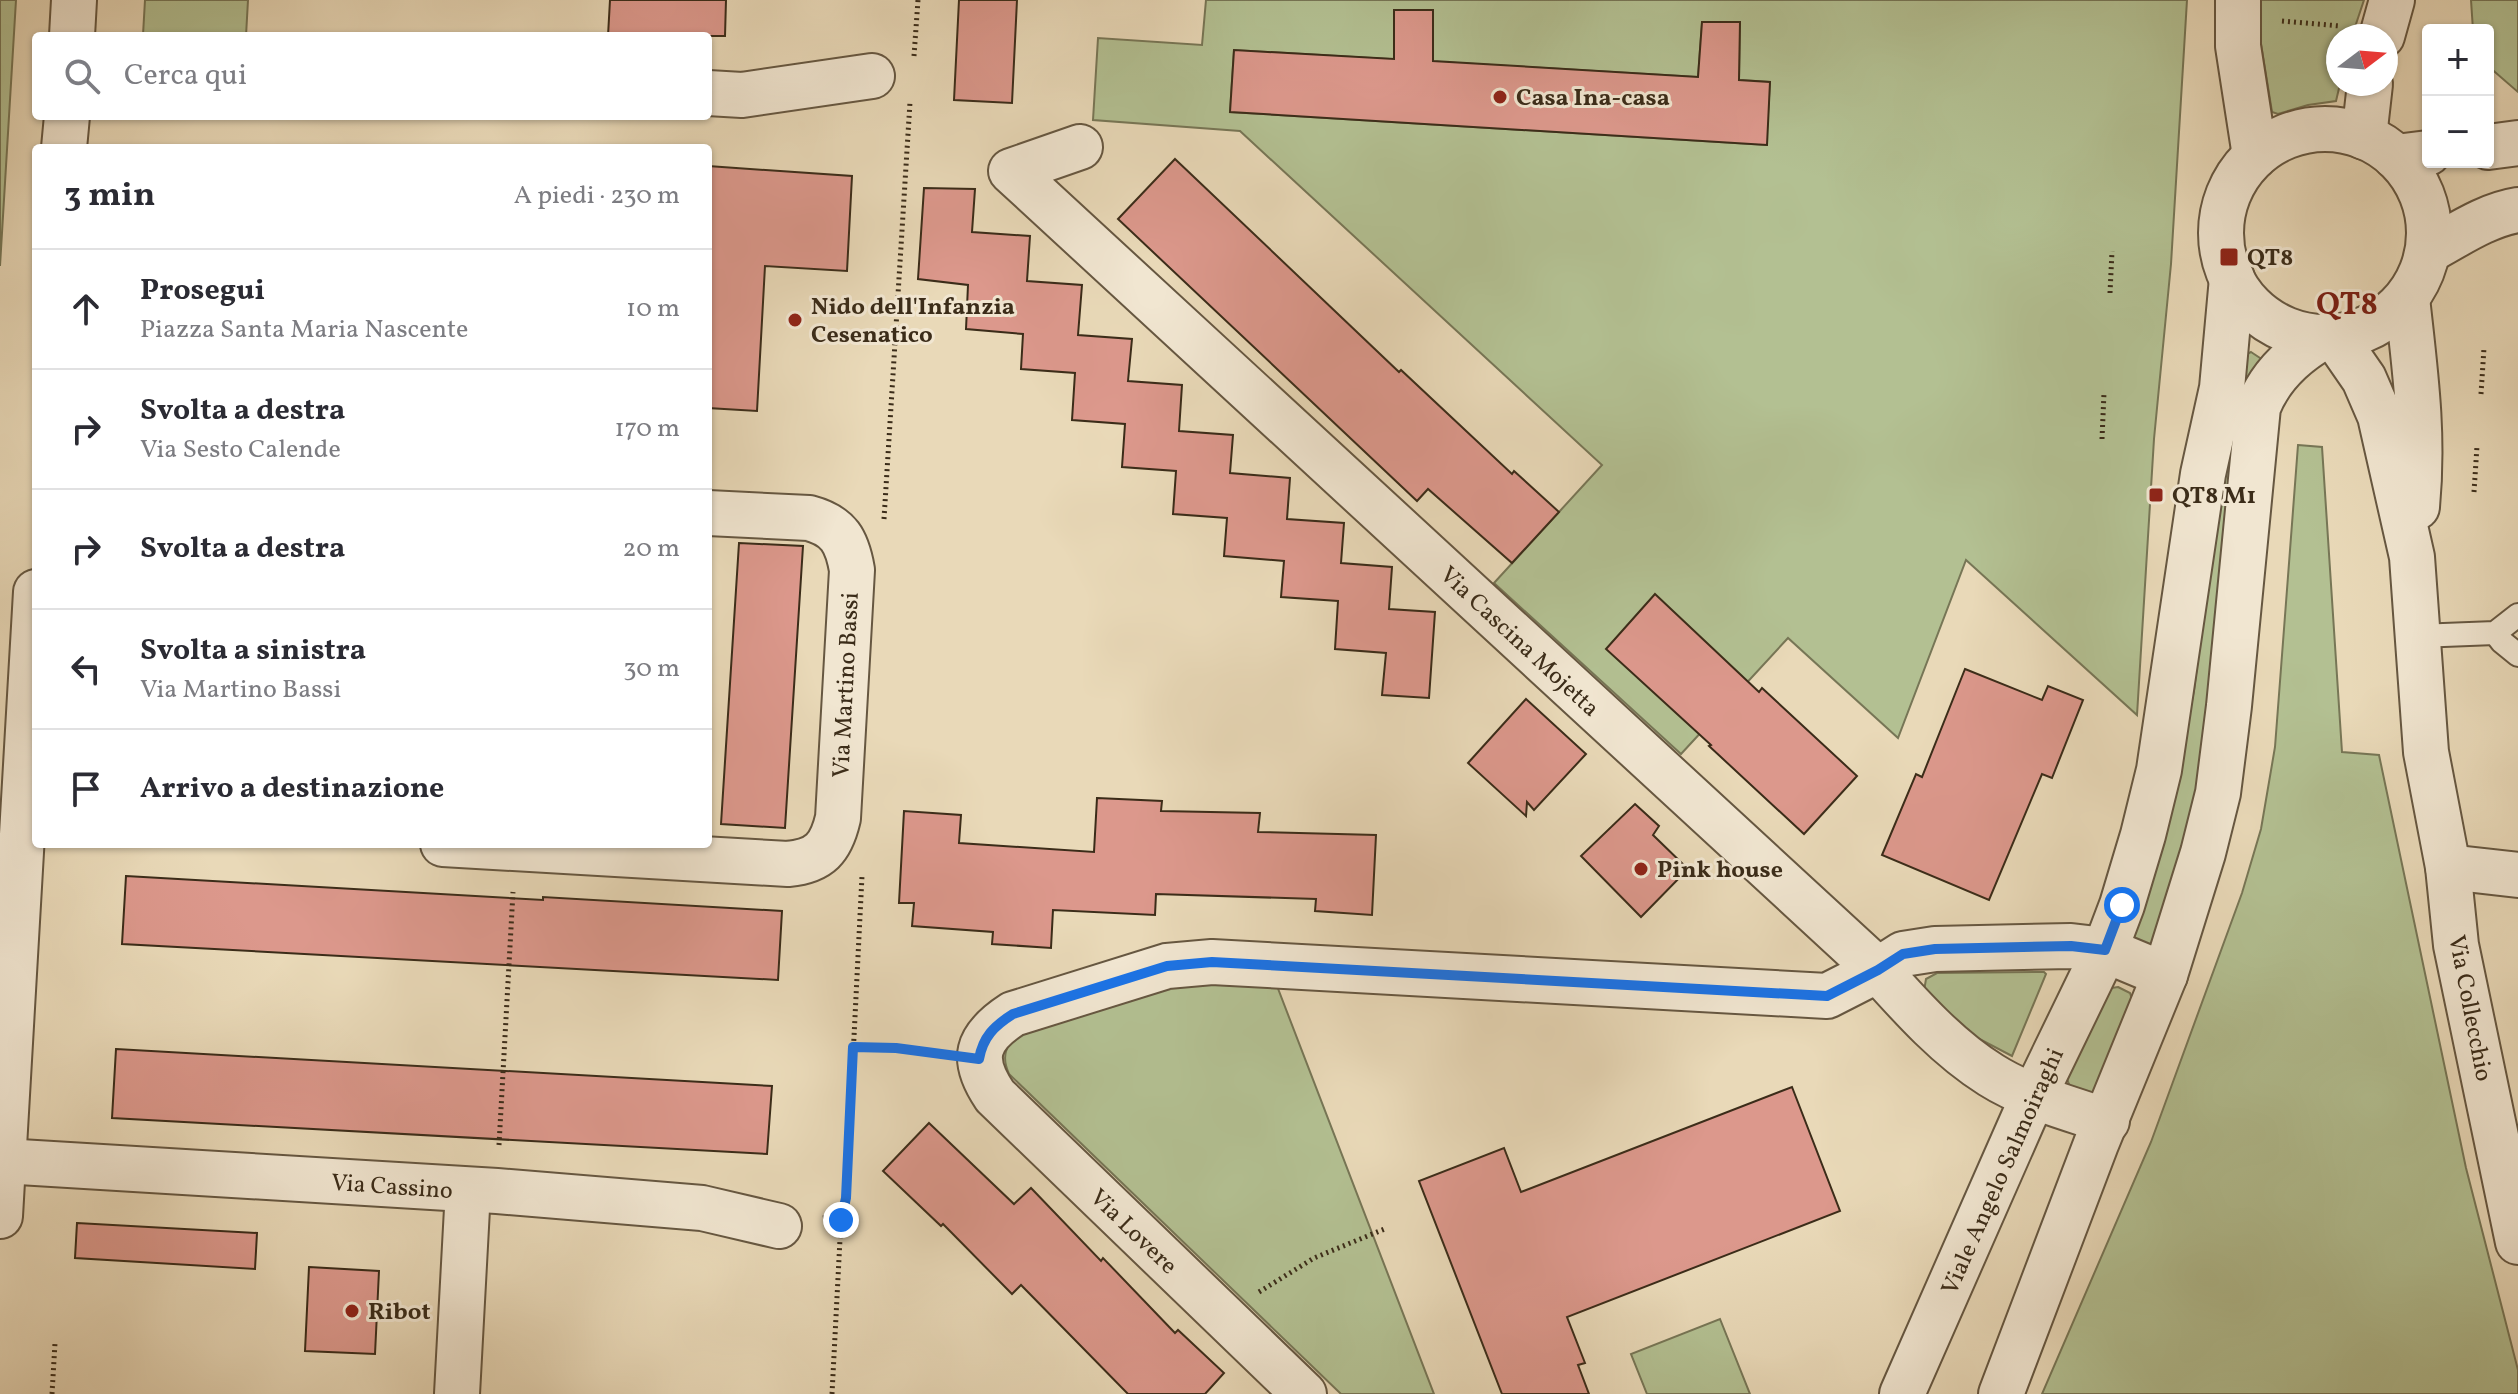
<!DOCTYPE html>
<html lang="it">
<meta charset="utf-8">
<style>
body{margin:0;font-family:Vollkorn,serif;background:#f7f7f7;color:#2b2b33}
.controls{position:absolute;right:24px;top:24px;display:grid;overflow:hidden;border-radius:8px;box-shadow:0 2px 6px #0004}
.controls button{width:72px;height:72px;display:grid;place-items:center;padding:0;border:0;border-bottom:2px solid #e1e1e2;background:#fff;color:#2b2b33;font:40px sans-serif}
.compass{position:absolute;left:2326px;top:24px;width:72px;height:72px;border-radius:50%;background:#fff;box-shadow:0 2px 6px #0004;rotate:74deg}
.stop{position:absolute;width:24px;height:24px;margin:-18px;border:6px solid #1a73e8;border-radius:50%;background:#fff}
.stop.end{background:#1a73e8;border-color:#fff;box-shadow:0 2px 8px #0008}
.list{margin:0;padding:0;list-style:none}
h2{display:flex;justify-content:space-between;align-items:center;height:104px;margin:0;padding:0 32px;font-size:34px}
h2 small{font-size:26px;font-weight:400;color:#7c7c81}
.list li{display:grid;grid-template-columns:52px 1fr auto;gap:24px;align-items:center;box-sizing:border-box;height:120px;padding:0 32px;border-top:2px solid #e1e1e2}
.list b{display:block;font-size:30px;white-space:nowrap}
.list p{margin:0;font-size:26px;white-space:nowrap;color:#7c7c81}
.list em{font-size:26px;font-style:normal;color:#7c7c81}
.icon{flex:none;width:44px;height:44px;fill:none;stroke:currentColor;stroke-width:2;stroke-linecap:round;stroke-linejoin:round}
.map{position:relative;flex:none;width:2518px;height:1394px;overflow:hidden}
.search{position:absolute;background:#fff;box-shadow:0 2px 6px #0004;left:32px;top:32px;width:680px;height:88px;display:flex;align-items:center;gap:20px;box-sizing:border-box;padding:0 28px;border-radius:8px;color:#7c7c81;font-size:30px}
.panel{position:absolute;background:#fff;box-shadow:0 2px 6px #0004;left:32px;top:144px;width:680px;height:704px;border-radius:8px}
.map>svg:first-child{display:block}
.green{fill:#b3c092;stroke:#777656;stroke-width:2;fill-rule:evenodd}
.building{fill:#dc988c;stroke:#3b2c19;stroke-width:2}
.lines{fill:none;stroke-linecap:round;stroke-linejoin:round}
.service-casing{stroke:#665741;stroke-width:26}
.minor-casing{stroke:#665741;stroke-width:48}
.tertiary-casing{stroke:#665741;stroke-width:48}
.path{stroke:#3b2c19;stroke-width:5;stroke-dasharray:2 4;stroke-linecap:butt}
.service{stroke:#f1e6d1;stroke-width:22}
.minor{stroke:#f1e6d1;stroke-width:44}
.tertiary{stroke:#f1e6d1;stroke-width:44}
.route{stroke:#1a73e8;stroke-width:10}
.poi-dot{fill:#8f2418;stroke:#f1e6d1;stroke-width:3}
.labels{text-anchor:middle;stroke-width:6;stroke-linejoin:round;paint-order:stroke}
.poi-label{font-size:24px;font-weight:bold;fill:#3b2c19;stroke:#f1e6d1;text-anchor:start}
.street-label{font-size:24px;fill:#3b2c19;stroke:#f1e6d1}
.district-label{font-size:32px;font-weight:bold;fill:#7a1f14;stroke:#f1e6d1}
</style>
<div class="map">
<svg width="2518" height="1394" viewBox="0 0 2518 1394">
<rect width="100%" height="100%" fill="#e9d9b8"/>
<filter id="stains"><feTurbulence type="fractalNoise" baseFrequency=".0025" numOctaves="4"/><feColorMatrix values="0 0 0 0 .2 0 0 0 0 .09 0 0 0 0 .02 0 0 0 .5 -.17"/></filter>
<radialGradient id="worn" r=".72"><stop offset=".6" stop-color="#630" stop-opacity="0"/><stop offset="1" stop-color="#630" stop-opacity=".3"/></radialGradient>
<g class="green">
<polygon points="0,0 16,0 0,266"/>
<polygon points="145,0 248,0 246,36 143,35"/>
<path d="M 1206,0 L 2187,0 L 2171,264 L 2154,439 L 2137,715 L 1966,560 L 1898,738 L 1788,638 L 1681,754 L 1494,583 L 1602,465 L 1240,131 L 1093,120 L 1098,38 L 1202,45 ZM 1740,22 L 1739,80 L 1770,82 L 1766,145 L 1230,112 L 1234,50 L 1698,77 L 1702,23 Z"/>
<polygon points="2259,0 2364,0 2352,36 2338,36 2338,84 2340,84 2336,101 2308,105 2278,114 2272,112 2261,44"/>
<polygon points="2471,0 2518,0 2518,92 2488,66 2488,30 2473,30"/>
<polygon points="2251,352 2263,360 2206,784 2152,946 2127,937 2179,769 2194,690 2228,419 2247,354"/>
<polygon points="2298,445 2322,447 2342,752 2379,755 2466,1168 2518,1370 2518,1394 2042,1394 2151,1142 2242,893 2261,829 2275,747"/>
<polygon points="2044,972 2046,974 2012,1056 1966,1032 1924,991 1926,979 1937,973"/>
<path d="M 1180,983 L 1277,986 L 1434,1394 L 1341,1394 L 1009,1074 C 1001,1056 1005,1044 1022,1034 Z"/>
<polygon points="2118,987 2130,993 2134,1005 2097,1090 2091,1093 2071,1089 2065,1074 2105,989"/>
<polygon points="1720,1319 1750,1394 1647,1394 1631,1354"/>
</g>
<g class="building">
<polygon points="610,0 726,0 725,36 608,36"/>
<polygon points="959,0 1017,0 1012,103 954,100"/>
<polygon points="1394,10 1433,10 1433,61 1698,77 1702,22 1740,22 1739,80 1770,82 1767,145 1230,112 1234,50 1394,59"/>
<polygon points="1175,159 1399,372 1401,370 1512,474 1514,471 1559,512 1512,563 1428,489 1417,501 1118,219"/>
<polygon points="708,166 852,176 847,271 765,266 757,411 708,408"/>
<polygon points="924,188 975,189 972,232 1030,236 1027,281 1082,285 1078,335 1132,339 1128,381 1182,385 1179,431 1233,435 1230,473 1290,478 1287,519 1344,523 1341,563 1392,567 1389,609 1435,612 1429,698 1382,695 1386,653 1335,649 1338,601 1281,597 1284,561 1224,556 1227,518 1173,514 1176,471 1122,467 1125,424 1072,420 1075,373 1021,369 1023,334 966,329 968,285 918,279"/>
<polygon points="739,543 803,546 785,828 721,824"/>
<polygon points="1655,594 1759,692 1762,688 1857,776 1804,834 1709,746 1711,745 1606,649"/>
<polygon points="1965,669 2042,700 2048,686 2083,700 2052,778 2042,774 1989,900 1882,855 1916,774 1922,777"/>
<polygon points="1526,699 1586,754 1534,810 1527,802 1526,816 1468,763"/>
<polygon points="1097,798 1162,801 1161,811 1260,813 1258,832 1376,835 1372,915 1315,911 1316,899 1156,894 1155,915 1053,910 1051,948 992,944 993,932 912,926 914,903 899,903 904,811 961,815 959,843 1094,852"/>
<polygon points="1635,804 1659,826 1653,835 1688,869 1641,917 1581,856"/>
<polygon points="126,876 543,900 543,897 782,911 778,980 122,944"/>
<polygon points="116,1049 772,1086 767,1154 112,1118"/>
<polygon points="1792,1087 1840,1211 1567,1317 1585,1363 1578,1365 1589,1394 1502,1394 1419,1181 1504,1148 1521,1192"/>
<polygon points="929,1123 1014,1204 1031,1188 1101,1261 1103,1258 1175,1333 1178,1330 1224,1373 1205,1394 1128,1394 1021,1285 1012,1294 943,1224 941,1226 883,1171"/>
<polygon points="77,1223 257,1233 255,1269 75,1258"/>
<polygon points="309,1267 379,1271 375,1354 305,1351"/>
</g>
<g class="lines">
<defs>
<g id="service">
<polyline points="2495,633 2502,642 2518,655"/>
<polyline points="2418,636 2495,633 2518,615"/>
</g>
<g id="minor">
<polyline points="708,93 742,95 872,76"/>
<path d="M 1080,147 L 1011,171 L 1878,970 C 1912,1008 1948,1048 1991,1075 C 2026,1097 2068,1108 2107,1121"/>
<polyline points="2488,147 2518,143"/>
<polyline points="2396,157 2428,153"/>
<path d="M 2428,251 C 2456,236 2486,215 2518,210"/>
<path d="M 2407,298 C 2415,371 2424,433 2417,507"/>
<polyline points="2335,337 2364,379 2380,416 2412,557 2426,752 2448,867 2456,945 2518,1242"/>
<path d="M 443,844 L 788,864 C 820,861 831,848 838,818 L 852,570 C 847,541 839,526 809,518 L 708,513"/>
<polyline points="2448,867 2518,875"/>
<polyline points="3,1161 497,1191 702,1208 779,1226"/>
<polyline points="457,1394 468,1190"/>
<path d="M 1304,1394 L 995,1096 C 970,1059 976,1038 1013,1014 L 1167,966 L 1212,962 L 1827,996 L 1878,970 L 1903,954 L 1935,949 L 2071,946 L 2105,950 L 2165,975"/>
</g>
<g id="tertiary">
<polyline points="2238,0 2238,46 2255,156"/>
<polyline points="72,36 74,0"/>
<polyline points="2382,36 2392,0"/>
<circle cx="2325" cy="233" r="104"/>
<polyline points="2364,137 2370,84"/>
<polyline points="64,148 67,116"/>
<polyline points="0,1216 36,592"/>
<polyline points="1902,1394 2024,1117 2105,950 2122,905 2143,835 2159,770 2203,474 2222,388 2232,278"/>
<path d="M 2001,1394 L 2096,1144 L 2165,975 L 2203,853 L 2218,793 L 2229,706 L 2258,407 C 2270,377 2294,354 2322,338"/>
</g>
</defs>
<use href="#service" class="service-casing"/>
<use href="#minor" class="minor-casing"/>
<use href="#tertiary" class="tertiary-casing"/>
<g class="path">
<polyline points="2282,21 2340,26"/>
<polyline points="914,56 918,0"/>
<polyline points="2110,293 2112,251"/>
<polyline points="2481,394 2484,348"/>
<polyline points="2102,439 2104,393"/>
<polyline points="2474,492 2477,446"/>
<polyline points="884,519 910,102"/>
<polyline points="853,1047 896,1048 936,1053"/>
<polyline points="499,1145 513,892"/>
<polyline points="823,1218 841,1215 841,1219"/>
<polyline points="1259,1292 1314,1258 1387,1228"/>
<polyline points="52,1394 55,1343"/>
<polyline points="832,1394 841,1220 846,1198 862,876"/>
</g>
<use href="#service" class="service"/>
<use href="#minor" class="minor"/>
<use href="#tertiary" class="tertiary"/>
</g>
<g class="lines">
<path class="route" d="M 841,1220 L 846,1198 L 853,1047 L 896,1048 L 979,1059 C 983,1037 994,1026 1013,1014 L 1167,966 L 1212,962 L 1827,996 L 1878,970 L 1903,954 L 1935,949 L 2071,946 L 2105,950 L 2122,905"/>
</g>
<g class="poi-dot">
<circle cx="1500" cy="97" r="8"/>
<rect x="2219" y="247" width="20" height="20" rx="4"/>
<circle cx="795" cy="320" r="8"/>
<rect x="2148" y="487" width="16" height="16" rx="4"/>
<circle cx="1641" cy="869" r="8"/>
<circle cx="352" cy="1311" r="8"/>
</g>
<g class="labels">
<g class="poi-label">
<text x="1516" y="105">Casa Ina-casa</text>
<text x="2247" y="265">QT8</text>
<text x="811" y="314">Nido dell'Infanzia<tspan x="811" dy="28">Cesenatico</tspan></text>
<text x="2172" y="503">QT8 M1</text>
<text x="1657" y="877">Pink house</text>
<text x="368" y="1319">Ribot</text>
</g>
<g class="street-label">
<text transform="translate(1520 641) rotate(43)" y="8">Via Cascina Mojetta</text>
<text transform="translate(845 685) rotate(-87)" y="8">Via Martino Bassi</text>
<text transform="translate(2471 1008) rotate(79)" y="8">Via Collecchio</text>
<text transform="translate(2002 1171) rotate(-66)" y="8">Viale Angelo Salmoiraghi</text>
<text transform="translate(392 1186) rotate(4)" y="8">Via Cassino</text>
<text transform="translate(1134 1231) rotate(44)" y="8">Via Lovere</text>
</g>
<g class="district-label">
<text x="2347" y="314">QT8</text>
</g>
</g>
<rect width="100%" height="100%" filter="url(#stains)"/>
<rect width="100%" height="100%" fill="url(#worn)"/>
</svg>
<div class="controls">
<button>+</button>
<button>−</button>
</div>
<svg class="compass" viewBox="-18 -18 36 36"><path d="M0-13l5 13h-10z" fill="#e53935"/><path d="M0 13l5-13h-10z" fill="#7c7c81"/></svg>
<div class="stop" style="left:2122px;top:905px"></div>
<div class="stop end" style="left:841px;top:1220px"></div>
<div class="search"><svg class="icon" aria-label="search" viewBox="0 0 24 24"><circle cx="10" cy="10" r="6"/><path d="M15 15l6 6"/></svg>Cerca qui</div>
<section class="panel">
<h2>3 min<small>A piedi · 230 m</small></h2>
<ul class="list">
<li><svg class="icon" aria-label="ahead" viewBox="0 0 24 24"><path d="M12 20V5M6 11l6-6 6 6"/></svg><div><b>Prosegui</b><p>Piazza Santa Maria Nascente</p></div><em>10 m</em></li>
<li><svg class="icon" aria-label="right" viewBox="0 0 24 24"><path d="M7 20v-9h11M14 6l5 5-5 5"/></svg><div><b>Svolta a destra</b><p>Via Sesto Calende</p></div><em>170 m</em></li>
<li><svg class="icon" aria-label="right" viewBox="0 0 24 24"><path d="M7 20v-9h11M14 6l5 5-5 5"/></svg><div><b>Svolta a destra</b></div><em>20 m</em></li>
<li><svg class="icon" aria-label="left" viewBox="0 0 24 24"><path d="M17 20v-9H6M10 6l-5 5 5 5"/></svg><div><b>Svolta a sinistra</b><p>Via Martino Bassi</p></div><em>30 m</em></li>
<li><svg class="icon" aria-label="arrive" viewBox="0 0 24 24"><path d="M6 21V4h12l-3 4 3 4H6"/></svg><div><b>Arrivo a destinazione</b></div></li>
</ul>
</section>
</div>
